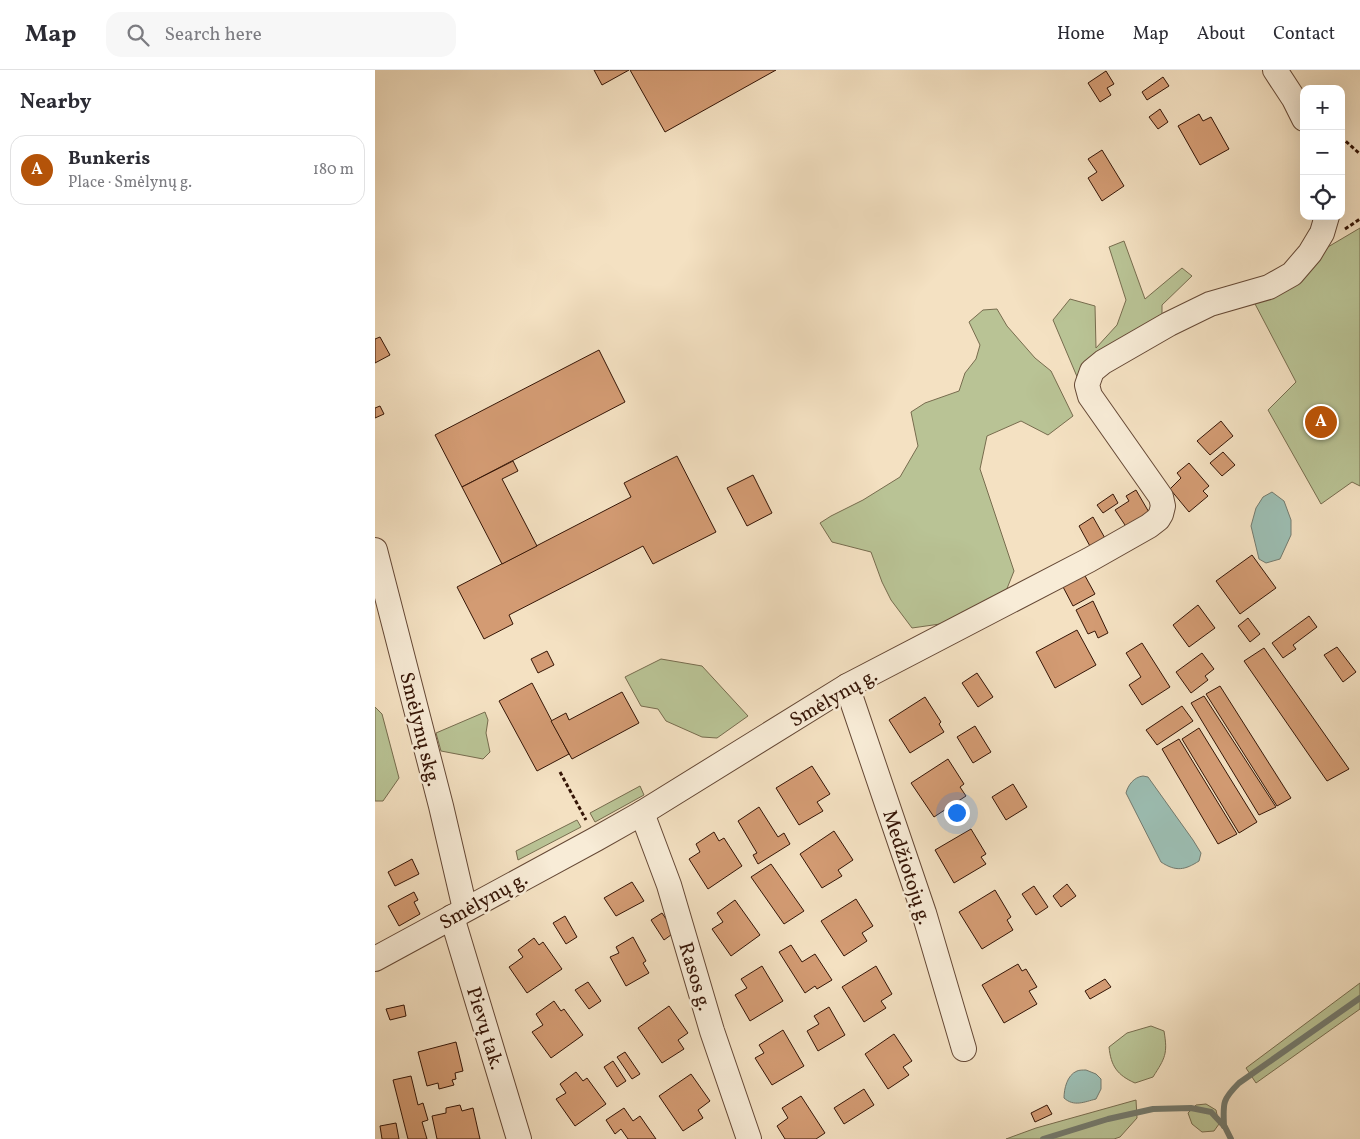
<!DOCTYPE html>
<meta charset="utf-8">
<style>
body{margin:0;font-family:Vollkorn,serif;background:#f7f7f7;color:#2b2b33}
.controls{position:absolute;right:15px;top:15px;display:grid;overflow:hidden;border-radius:10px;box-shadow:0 5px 20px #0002}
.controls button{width:45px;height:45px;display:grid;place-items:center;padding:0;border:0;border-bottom:1px solid #e1e1e2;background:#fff;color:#2b2b33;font:25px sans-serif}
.you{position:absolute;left:581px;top:742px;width:18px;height:18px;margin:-12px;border:4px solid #fff;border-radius:50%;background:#1a73e8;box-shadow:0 0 0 8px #1a73e833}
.badge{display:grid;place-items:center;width:32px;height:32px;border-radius:50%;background:#b45309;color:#fff;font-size:16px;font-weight:700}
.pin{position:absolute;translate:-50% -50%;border:2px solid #fff;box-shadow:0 1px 5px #0006}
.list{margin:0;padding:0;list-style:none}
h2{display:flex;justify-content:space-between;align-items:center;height:65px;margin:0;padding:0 20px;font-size:21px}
h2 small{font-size:16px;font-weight:400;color:#7c7c81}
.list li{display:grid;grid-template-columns:32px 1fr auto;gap:15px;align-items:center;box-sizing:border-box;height:70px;margin:0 10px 10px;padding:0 10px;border:1px solid #e1e1e2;border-radius:15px}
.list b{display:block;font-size:19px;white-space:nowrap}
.list p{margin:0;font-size:16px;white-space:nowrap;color:#7c7c81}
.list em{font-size:16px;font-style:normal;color:#7c7c81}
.icon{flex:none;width:28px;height:28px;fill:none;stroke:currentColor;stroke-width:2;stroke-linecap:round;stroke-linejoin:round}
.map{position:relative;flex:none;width:985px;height:1069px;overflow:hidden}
header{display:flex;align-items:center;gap:30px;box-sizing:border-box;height:70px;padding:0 25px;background:#fff;border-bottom:1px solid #e1e1e2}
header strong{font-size:24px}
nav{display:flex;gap:28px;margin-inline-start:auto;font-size:18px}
.search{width:350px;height:45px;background:#f7f7f7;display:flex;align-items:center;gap:12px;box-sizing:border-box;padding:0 18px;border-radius:15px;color:#7c7c81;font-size:19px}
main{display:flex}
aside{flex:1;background:#fff}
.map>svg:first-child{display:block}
.green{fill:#b9c395;stroke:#776c4e}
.water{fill:#9cbeb3;stroke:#737a6e}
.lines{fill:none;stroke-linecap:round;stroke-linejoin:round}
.stream{stroke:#737a6e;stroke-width:6}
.building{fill:#d39b73;stroke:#351506}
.minor-casing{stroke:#654835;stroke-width:26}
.path{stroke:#351506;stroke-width:3;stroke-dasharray:4 2.5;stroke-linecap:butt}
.minor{stroke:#f8ecd7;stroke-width:24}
.labels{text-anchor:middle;stroke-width:5;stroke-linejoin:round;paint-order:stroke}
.street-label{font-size:20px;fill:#351506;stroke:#f8ecd7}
</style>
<header>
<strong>Map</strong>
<div class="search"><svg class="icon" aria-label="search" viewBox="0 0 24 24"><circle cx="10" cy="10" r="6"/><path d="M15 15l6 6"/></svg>Search here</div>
<nav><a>Home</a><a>Map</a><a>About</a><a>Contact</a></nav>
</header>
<main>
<aside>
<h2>Nearby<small></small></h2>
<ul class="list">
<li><span class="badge">A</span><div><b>Bunkeris</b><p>Place · Smėlynų g.</p></div><em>180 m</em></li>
</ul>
</aside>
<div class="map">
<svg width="985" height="1069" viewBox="0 0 985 1069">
<rect width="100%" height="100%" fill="#f4e1c2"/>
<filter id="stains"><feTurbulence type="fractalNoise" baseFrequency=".004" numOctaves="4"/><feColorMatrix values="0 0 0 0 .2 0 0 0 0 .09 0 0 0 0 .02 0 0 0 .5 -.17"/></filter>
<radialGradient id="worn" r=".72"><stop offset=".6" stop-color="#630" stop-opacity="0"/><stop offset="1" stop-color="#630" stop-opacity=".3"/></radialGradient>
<g class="green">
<polygon points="985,158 985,416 977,412 946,434 893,340 921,312 879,232 941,184"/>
<polygon points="749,171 770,229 807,198 817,206 787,235 787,265 703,309 678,250 695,229 720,236 721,278 742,255 751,230 734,177"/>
<polygon points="622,239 632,256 660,288 676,301 698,346 673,365 646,351 612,366 605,399 639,501 631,521 572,553 537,558 516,530 507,512 496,482 457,472 445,453 456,446 488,430 525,407 543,376 536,342 550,333 584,321 590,303 601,289 605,275 594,252 608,240"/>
<polygon points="286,589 327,596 373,646 342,668 327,667 291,651 283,639 266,636 250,607"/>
<polygon points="0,637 7,644 24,708 8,731 0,731"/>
<polygon points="110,642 113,650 111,663 115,682 108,689 66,681 61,663"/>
<polygon points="265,716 269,725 220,752 215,743"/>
<polygon points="202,750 206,757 143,790 141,781"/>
<polygon points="985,913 985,939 881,1013 871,998"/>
<path d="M 776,956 L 789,961 C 793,984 790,988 778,1007 L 760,1013 C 742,1005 736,996 734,977 L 752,963 Z"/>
<polygon points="761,1030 762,1048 745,1067 739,1069 631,1069 661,1058"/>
<polygon points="831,1034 841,1040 844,1054 839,1061 827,1062 817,1054 813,1043 821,1035"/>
</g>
<g class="water">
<polygon points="897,422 909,431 916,450 916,465 905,489 891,493 884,489 876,456 881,438 888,427"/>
<path d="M 768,706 L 773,707 L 818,770 L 826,783 L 824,791 C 810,800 801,802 786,792 L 751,723 C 753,715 759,707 768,706 Z"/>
<path d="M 711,1000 L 721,1004 L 726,1009 L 726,1019 L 721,1029 C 709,1032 699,1037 689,1028 C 689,1019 692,1005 702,1001 C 704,1000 708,1000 711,1000 Z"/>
</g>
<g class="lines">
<g class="stream">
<path d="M 849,1056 C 848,1033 847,1030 864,1013 L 985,928"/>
<polyline points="668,1069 733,1049 778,1039 816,1038 836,1042 850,1057 856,1069"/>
</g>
</g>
<g class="building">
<polygon points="219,0 254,0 227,15"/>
<polygon points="255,0 401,0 290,62"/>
<polygon points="731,1 739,14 732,18 736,25 725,32 713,13"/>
<polygon points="788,7 794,16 772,30 767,22"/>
<polygon points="785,39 793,52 783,59 774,47"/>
<polygon points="824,44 828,51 836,47 854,79 825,95 803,56"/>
<polygon points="727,80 749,116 727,131 713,108 722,102 713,89"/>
<polygon points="5,267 15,285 0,293 0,269"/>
<polygon points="224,280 250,332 87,417 60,365"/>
<polygon points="5,336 9,344 0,348 0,338"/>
<polygon points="846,351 858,366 835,385 822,371"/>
<polygon points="848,382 860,395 847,406 835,393"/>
<polygon points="302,386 341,462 278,494 268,476 134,545 138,554 109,569 82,517 256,427 249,413"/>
<polygon points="138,391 143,401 127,409 162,476 127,494 87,417"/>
<polygon points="814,393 834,416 828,421 833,426 814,442 795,419 806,408 802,403"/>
<polygon points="378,405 397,443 372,456 352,418"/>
<polygon points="761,420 775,444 752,458 740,440 754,431 751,426"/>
<polygon points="738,424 743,433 728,443 722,435"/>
<polygon points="718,447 731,470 716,478 704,456"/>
<polygon points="877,485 901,518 865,544 841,511"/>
<polygon points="709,504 720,524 698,536 687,515"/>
<polygon points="718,531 733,563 723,568 720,561 713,564 701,540"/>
<polygon points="823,535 840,558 814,577 798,555"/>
<polygon points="934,546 942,557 918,575 921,579 908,588 897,573"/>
<polygon points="873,548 885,564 875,572 863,556"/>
<polygon points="702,560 721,595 680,618 661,582"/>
<polygon points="767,573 795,617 767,635 754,615 766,607 751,583"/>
<polygon points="962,577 981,602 968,612 949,585"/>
<polygon points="889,578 974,699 952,711 869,591"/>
<polygon points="172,581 179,595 163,603 156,589"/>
<polygon points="827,583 839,599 830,606 833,610 816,623 801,602"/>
<polygon points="602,603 618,627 603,637 587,613"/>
<polygon points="157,613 194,684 162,701 124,631"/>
<polygon points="845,616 916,728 902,736 831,624"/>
<polygon points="247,622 264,653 197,689 176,651 191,643 194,650"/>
<polygon points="829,626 901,737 884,745 816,633"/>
<polygon points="550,627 566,652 564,654 569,662 535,683 514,650"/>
<polygon points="807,636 818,651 782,675 771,660"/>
<polygon points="600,656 616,682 598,693 582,667"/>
<polygon points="824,658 882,752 864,763 807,669"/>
<polygon points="804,669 862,764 843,774 787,679"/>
<polygon points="573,689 589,714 585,717 591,726 559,747 536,713"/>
<polygon points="437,696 455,724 442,732 448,741 424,755 401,718"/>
<polygon points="638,714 652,737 631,750 617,727"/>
<polygon points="384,737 403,767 409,763 415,774 383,794 378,785 382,783 363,751"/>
<polygon points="596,759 611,784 606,787 611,794 579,813 560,780"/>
<polygon points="459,761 478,790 463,800 467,806 447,818 425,784"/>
<polygon points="339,762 344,771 349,768 367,796 333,819 314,789 325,782 321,774"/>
<polygon points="37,789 44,804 20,816 13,802"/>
<polygon points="396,794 429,841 409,854 376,807"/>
<polygon points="257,812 269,831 241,846 229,828"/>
<polygon points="692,814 701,826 686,837 678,826"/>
<polygon points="659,816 673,837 661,845 647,824"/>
<polygon points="620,820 636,847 632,850 638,860 607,879 584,842"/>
<polygon points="39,822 43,830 39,832 45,844 24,856 13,836"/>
<polygon points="481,829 498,856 487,863 492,871 469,886 446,851"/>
<polygon points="360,830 385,865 356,886 337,859 348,852 342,843"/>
<polygon points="287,843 300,862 289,870 276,850"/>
<polygon points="190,846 202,867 191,874 178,853"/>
<polygon points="258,867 271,891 268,893 274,903 251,916 235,887 244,883 241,877"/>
<polygon points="159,868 164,875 168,872 187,899 152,923 134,897 148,887 143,880"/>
<polygon points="416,875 427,892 440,884 457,910 442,919 440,916 430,923 404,882"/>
<polygon points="643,894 647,901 651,899 662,917 654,921 662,934 629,953 607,915"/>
<polygon points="387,896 408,931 375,951 360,925 372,918 366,909"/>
<polygon points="501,896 517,924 506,931 511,938 489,952 467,917"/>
<polygon points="730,909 736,917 715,929 710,921"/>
<polygon points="213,912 226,931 214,939 200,920"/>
<polygon points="179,931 186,941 189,939 208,965 176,988 157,962 168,955 161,944"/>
<polygon points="29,935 31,946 15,950 11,939"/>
<polygon points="294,936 313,963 303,970 309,979 287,993 263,958"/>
<polygon points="454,937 470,965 443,981 432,961 444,954 439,946"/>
<polygon points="408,960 429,996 397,1015 380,988 389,983 384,975"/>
<polygon points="519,964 537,991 528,997 534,1005 513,1019 490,984"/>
<polygon points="81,972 88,1001 80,1003 81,1009 77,1010 79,1015 64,1019 63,1013 52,1016 43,982"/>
<polygon points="250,982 265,1004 257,1009 242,987"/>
<polygon points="238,991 251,1011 242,1017 229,997"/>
<polygon points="201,1002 208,1011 212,1008 231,1034 200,1056 181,1029 191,1023 185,1014"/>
<polygon points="316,1004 335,1031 323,1040 328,1048 308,1061 284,1026"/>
<polygon points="36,1006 43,1035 48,1033 53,1050 47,1052 52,1069 33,1069 18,1010"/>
<polygon points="489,1019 499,1035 469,1054 459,1038"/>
<polygon points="426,1026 450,1063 441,1069 410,1069 402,1056 413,1048 407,1038"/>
<polygon points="85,1035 87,1041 98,1038 105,1069 62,1069 57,1046 71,1043 71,1038"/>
<polygon points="672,1035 677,1044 660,1052 656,1043"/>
<polygon points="249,1038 258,1051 265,1046 281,1069 253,1069 246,1059 240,1064 231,1050"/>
<polygon points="21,1053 24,1069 7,1069 5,1056"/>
</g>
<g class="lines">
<defs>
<g id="minor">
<polyline points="900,0 919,29 929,49"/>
<polyline points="0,480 66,736 90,839"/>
<polyline points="472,616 549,843 589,979"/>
<polyline points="267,743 294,815 337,961 374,1069"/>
<polyline points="77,847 144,1069"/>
<polyline points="0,889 221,769 267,743 472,616 714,490 774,456 783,449 786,444 788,436 786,427 715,326 712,315 717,301 728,292 794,254 835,234 894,217 917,204 935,183 947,163 952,146"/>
</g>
</defs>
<use href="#minor" class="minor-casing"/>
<g class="path">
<polyline points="966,67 985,84"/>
<polyline points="970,159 985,149"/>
<polyline points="185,702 211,750"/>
</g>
<use href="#minor" class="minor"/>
</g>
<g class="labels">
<g class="street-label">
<text transform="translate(458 627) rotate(-30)" y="7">Smėlynų g.</text>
<text transform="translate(46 659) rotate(76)" y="7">Smėlynų skg.</text>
<text transform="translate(533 797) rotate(72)" y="7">Medžiotojų g.</text>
<text transform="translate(108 830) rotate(-29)" y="7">Smėlynų g.</text>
<text transform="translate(321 906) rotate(73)" y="7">Rasos g.</text>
<text transform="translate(111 958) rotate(73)" y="7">Pievų tak.</text>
</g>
</g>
<rect width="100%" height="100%" filter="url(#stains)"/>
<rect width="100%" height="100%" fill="url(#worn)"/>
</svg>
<div class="controls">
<button>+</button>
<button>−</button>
<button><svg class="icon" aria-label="locate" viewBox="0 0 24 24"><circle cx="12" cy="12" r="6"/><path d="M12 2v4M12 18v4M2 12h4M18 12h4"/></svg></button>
</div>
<div class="you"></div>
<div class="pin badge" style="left:946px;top:352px">A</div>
</div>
</main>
